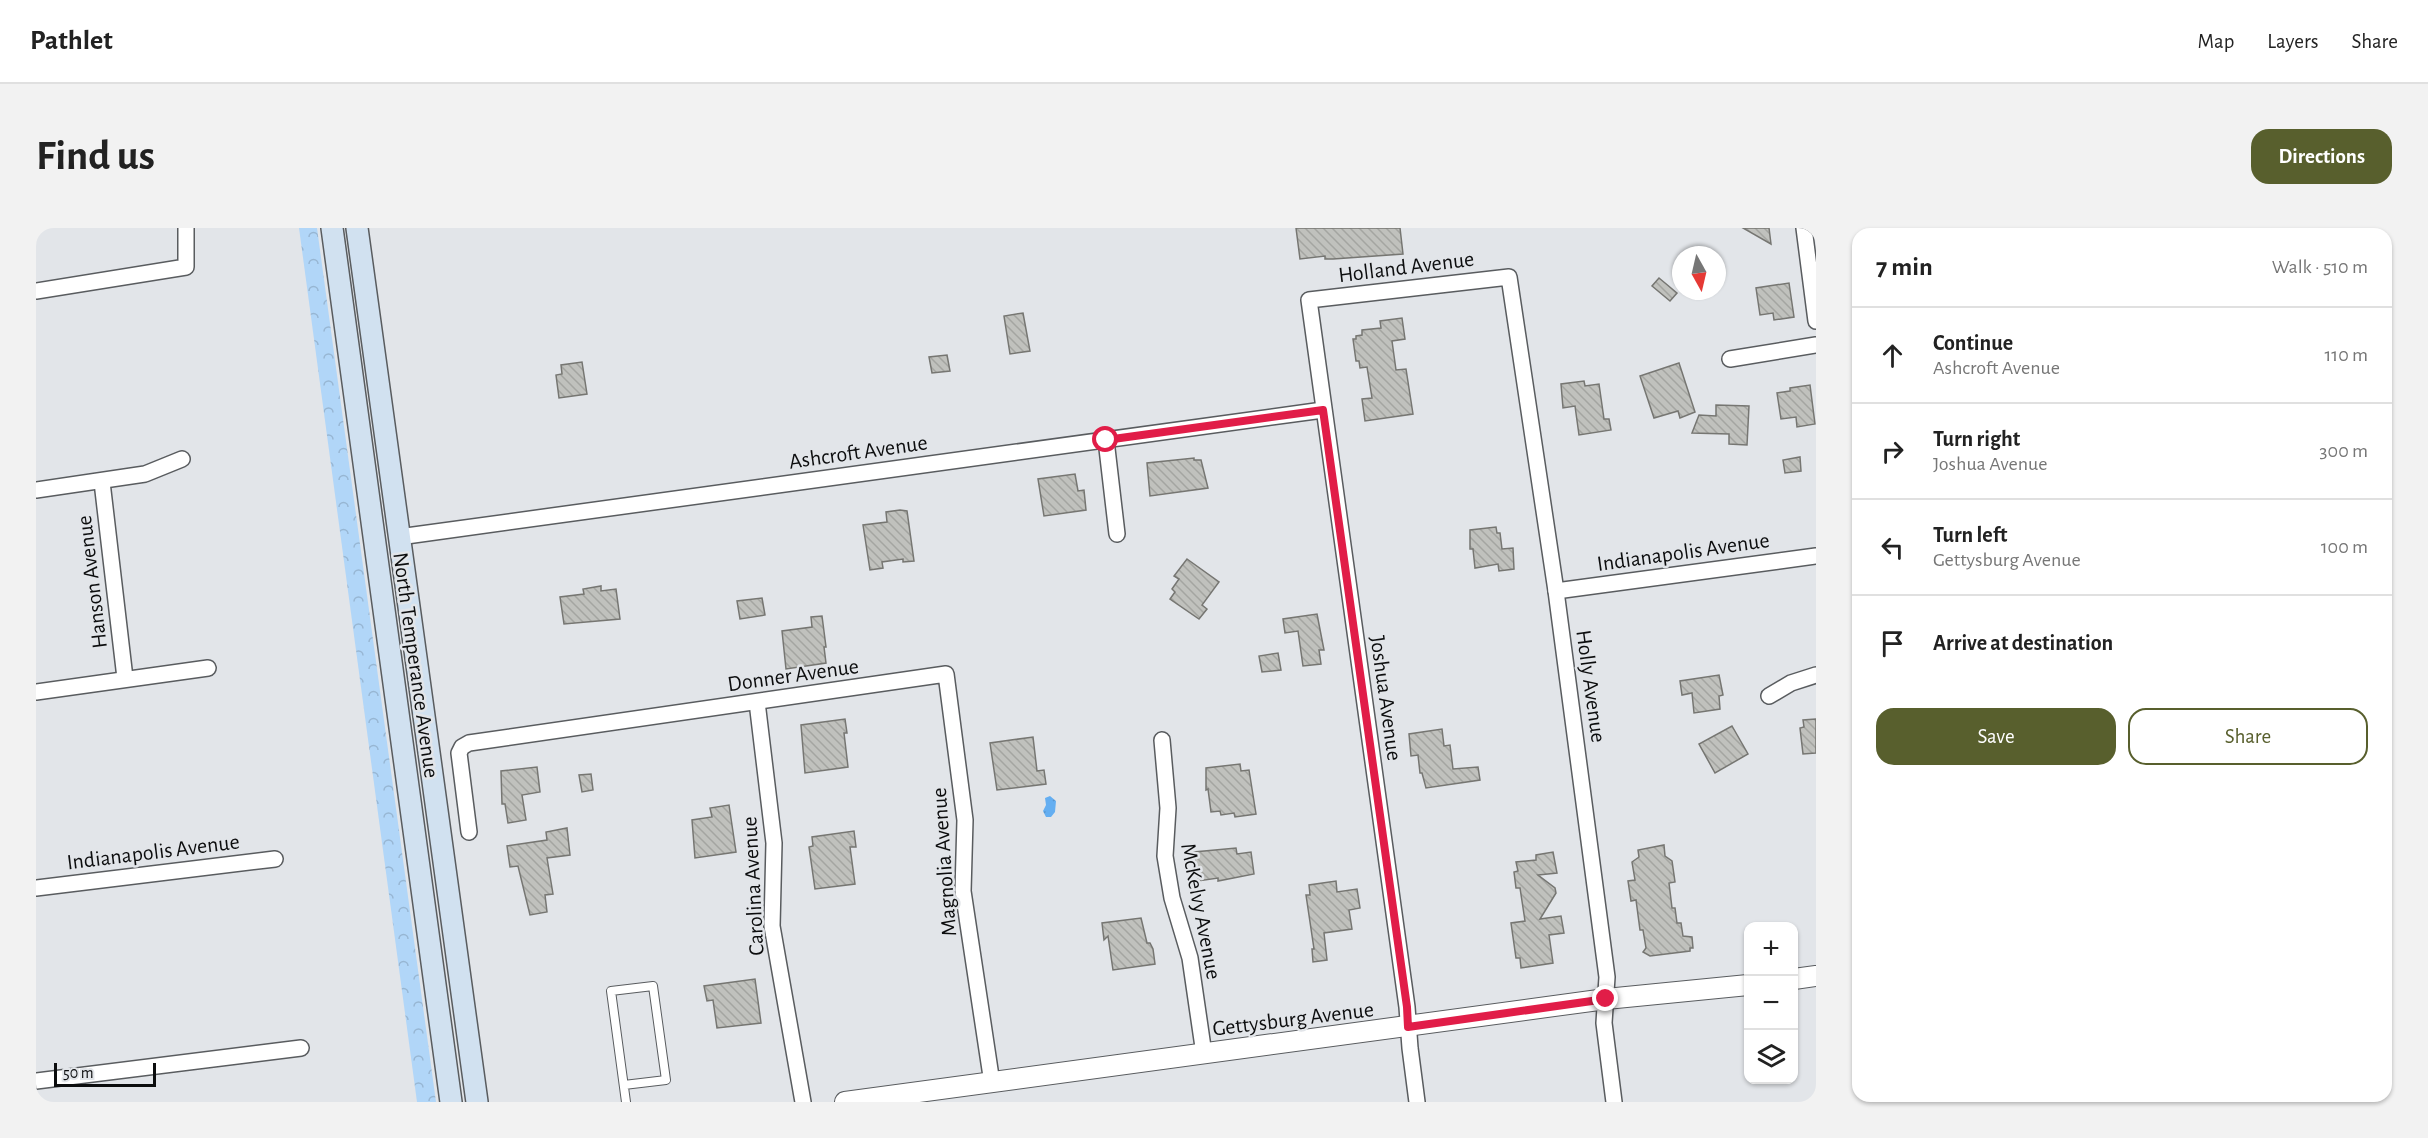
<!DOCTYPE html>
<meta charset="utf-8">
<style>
body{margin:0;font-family:"Alegreya Sans",sans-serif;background:#f2f2f2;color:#222}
.controls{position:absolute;right:18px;bottom:18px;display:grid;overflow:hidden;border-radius:12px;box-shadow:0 2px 4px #0004}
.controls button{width:54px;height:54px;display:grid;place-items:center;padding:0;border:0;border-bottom:2px solid #e0e0e0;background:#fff;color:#222;font:30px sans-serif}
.compass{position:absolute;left:1636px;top:18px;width:54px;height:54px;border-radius:50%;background:#fff;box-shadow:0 2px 4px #0004;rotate:172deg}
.scale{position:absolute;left:18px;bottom:15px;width:102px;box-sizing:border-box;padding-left:6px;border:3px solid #0c0d0e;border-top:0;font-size:16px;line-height:21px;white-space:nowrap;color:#0c0d0e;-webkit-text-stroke:4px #e2e5e9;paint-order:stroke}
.stop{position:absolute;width:18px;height:18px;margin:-14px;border:4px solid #e11d48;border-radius:50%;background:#fff}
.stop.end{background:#e11d48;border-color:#fff;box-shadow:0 2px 6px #0008}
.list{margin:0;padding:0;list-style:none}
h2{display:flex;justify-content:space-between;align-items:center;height:78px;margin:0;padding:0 24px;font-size:26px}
h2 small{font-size:20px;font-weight:400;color:#767676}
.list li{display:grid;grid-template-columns:39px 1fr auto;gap:18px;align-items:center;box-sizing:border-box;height:96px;padding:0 24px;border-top:2px solid #e0e0e0}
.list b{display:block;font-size:22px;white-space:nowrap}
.list p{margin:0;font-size:20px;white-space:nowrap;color:#767676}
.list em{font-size:20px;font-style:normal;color:#767676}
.actions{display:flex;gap:12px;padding:18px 24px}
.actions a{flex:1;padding:14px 0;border:2px solid #585f2d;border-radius:18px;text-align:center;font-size:21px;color:#585f2d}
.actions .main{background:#585f2d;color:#fff}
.icon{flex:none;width:33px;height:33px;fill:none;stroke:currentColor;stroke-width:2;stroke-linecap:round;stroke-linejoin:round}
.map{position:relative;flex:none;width:1780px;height:874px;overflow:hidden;border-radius:18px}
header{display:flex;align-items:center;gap:36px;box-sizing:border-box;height:84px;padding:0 30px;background:#fff;border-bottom:2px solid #e0e0e0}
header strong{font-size:28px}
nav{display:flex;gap:33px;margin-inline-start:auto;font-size:21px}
.intro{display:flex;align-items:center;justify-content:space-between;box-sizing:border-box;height:144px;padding:0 36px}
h1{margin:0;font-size:42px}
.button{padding:15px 27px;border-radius:18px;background:#585f2d;color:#fff;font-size:21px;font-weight:700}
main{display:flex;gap:36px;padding:0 36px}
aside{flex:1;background:#fff;border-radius:18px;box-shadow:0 2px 4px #0004}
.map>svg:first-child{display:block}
.park{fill:url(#park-crowns)}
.water{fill:url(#water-ripples)}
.building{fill:url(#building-back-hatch);stroke:#767672;stroke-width:1.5}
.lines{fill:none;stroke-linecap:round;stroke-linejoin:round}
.service-casing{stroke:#595c5f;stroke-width:10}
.minor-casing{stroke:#595c5f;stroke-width:18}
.tertiary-casing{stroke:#595c5f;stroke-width:22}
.secondary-casing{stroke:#595c5f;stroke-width:24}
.service{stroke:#fff;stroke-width:8}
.minor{stroke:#fff;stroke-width:15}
.tertiary{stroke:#fff;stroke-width:20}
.secondary{stroke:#d1e1f0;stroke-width:21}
.route{stroke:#e11d48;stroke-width:8}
.labels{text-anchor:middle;stroke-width:5;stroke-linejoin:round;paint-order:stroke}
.street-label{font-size:22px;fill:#0c0d0e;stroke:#e2e5e9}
</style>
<header>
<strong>Pathlet</strong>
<nav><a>Map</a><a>Layers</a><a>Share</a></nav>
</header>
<div class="intro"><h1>Find us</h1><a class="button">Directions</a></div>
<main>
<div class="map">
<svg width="1780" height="874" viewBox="0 0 1780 874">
<defs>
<pattern id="park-crowns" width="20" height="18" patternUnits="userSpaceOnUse" patternTransform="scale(1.5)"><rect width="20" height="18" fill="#b1d6f8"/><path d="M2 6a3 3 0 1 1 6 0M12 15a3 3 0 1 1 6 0" fill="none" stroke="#97b6d3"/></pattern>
<pattern id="water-ripples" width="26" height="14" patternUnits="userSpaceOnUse" patternTransform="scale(1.5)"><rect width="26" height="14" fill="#64aef1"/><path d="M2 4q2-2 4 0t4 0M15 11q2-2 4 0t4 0" fill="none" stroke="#5694cd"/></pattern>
<pattern id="building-back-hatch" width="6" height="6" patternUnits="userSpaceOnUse" patternTransform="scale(1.5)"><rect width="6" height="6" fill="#c0c1bd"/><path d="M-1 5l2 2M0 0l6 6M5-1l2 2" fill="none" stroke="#a4a5a1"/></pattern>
</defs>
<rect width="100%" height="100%" fill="#e2e5e9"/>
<polygon class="park" points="263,0 281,0 400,874 381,874"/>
<polygon class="water" points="1014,568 1020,573 1019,584 1015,589 1010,589 1007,583 1010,577 1009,570"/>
<g class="building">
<polygon points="1260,0 1364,0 1367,26 1297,31 1289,31 1289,28 1264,31"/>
<polygon points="1707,0 1733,0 1735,16"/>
<polygon points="1623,50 1641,65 1634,73 1616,58"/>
<polygon points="1753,55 1758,89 1738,92 1737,85 1724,87 1720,60"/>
<polygon points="987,85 994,123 974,126 968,88"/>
<polygon points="1366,90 1369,111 1356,113 1360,142 1370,141 1377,186 1329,193 1326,171 1336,170 1331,139 1324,140 1323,133 1320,133 1317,111 1320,111 1320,108 1326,107 1326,102 1345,100 1344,93"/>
<polygon points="911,127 914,143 896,145 893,129"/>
<polygon points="546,134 551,166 523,170 520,147 526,146 525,137"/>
<polygon points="1643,135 1659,184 1644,190 1642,183 1618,190 1604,148"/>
<polygon points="1548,153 1549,158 1563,156 1568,191 1573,191 1575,202 1543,207 1539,178 1527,180 1525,156"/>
<polygon points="1774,157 1779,196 1761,199 1760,189 1745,191 1741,165 1754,163 1754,160"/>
<polygon points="1680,177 1713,178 1711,217 1693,216 1693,206 1656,205 1663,187 1680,188"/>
<polygon points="1764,229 1765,243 1749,245 1747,232"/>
<polygon points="1158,230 1158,232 1165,232 1172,260 1114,268 1111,235"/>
<polygon points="1039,246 1042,263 1048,262 1050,282 1008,288 1002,251"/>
<polygon points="864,282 871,283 878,333 867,334 867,331 846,334 847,340 834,342 827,297 851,294 850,284"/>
<polygon points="1460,299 1461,305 1464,305 1466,321 1477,320 1478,341 1463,343 1462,336 1439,340 1437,321 1434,321 1434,302"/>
<polygon points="1151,331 1183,354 1166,377 1171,381 1163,391 1134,371 1139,364 1136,361 1143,351 1138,348"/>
<polygon points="565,358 565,363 580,361 584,391 528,396 524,369 548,366 547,361"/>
<polygon points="726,370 729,387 704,391 701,373"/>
<polygon points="1281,386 1288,422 1283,422 1285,436 1267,438 1262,403 1249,405 1247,391"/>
<polygon points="786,388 790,419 788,419 790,435 750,441 746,403 776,399 775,389"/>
<polygon points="1242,425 1245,442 1226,444 1223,428"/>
<polygon points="1683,447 1687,467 1683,468 1684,481 1658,485 1656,465 1646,467 1644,453"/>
<polygon points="809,491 811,505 808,505 812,539 769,545 765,497"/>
<polygon points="1780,491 1780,525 1767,526 1764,500 1768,499 1767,492"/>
<polygon points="1696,498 1712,526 1679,545 1663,516"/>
<polygon points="1406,501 1408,518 1414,517 1417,541 1442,539 1444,552 1390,560 1386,545 1384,545 1382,527 1375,528 1373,506"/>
<polygon points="997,509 1001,543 1008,542 1010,556 961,562 954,515"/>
<polygon points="1204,536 1205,543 1213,542 1220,586 1199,589 1198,585 1185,587 1184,583 1175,584 1172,561 1170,562 1170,540"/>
<polygon points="501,539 504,564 486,567 490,592 472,595 469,576 466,576 465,543"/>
<polygon points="555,546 557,562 546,564 543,547"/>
<polygon points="693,577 700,624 659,630 656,592 676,589 674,580"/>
<polygon points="531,600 534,627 511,630 517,666 509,667 511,684 494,687 482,638 474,639 471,618 511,612 510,604"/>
<polygon points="818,603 820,619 814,619 819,656 779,661 773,619 777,618 776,609"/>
<polygon points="1628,617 1629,628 1636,633 1639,654 1633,655 1636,680 1639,680 1641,695 1645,695 1647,708 1656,709 1657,720 1654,720 1654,723 1614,728 1607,724 1610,720 1607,702 1604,702 1600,672 1595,673 1592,653 1599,652 1596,634 1603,629 1602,622"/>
<polygon points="1200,620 1201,626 1215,624 1218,646 1182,653 1182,650 1162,653 1158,624"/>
<polygon points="1517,624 1521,645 1502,647 1519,660 1520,665 1504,691 1525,688 1528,705 1513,707 1517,735 1485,740 1484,730 1480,730 1475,695 1489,693 1484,660 1480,660 1478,644 1482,643 1480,634 1500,632 1500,627"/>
<polygon points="1300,653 1301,664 1321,661 1324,680 1313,682 1316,701 1288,705 1291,732 1277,734 1276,721 1278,721 1270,667 1274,667 1273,657"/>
<polygon points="1105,690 1111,715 1114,715 1117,721 1119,736 1077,742 1072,708 1068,712 1066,695"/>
<polygon points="719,751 725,795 681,800 677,772 671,773 668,758"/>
</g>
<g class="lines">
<defs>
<polyline id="service" points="588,857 630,852 617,758 575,763 590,874"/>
<g id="minor">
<polyline points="1768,0 1780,93"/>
<polyline points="0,63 150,39 150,0"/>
<polyline points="1694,131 1780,117"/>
<polyline points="1070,212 1081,306"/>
<polyline points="66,254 89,450"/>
<polyline points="0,262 109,246 146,231"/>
<polyline points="363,309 1287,182"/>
<polyline points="1520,363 1780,328"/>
<polyline points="0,464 172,440"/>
<polyline points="1733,468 1755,455 1780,447"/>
<polyline points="721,474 738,615 736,698 767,874"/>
<polyline points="1126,512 1132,580 1129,628 1136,670 1154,730 1168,826"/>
<polyline points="433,604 423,525 426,519 433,515 910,446 929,592 927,663 956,855"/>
<polyline points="0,660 239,631"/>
<polyline points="0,853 265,820"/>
<polyline points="1381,874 1374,820 1371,779 1273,72 1473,49 1520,363 1571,749 1568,795 1578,874"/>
</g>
<g id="tertiary">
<polyline points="1758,751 1780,748"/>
<polyline points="809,874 1570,771 1712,757"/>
</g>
<g id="secondary">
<polyline points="296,0 415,874"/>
<polyline points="321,0 441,874"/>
</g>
</defs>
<use href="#service" class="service-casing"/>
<use href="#minor" class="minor-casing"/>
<use href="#tertiary" class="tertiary-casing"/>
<use href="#secondary" class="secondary-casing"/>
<use href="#service" class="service"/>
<use href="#minor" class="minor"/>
<use href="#tertiary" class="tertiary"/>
<use href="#secondary" class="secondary"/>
</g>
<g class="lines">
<polyline class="route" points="1070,212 1287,182 1371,779 1372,799 1570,771"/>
</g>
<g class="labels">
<g class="street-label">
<text transform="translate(1370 38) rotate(-7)" y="8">Holland Avenue</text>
<text transform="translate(822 223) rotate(-8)" y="8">Ashcroft Avenue</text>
<text transform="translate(1647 323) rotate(-8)" y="8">Indianapolis Avenue</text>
<text transform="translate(55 354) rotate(-97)" y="8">Hanson Avenue</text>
<text transform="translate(381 437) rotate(82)" y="8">North Temperance Avenue</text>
<text transform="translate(757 446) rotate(-8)" y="8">Donner Avenue</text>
<text transform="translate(1556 458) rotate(82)" y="8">Holly Avenue</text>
<text transform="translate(1351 470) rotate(82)" y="8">Joshua Avenue</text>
<text transform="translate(117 623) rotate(-7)" y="8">Indianapolis Avenue</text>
<text transform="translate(907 634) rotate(-94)" y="8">Magnolia Avenue</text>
<text transform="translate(716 658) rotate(-93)" y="8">Carolina Avenue</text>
<text transform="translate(1166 683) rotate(79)" y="8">McKelvy Avenue</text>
<text transform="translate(1257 790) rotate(-7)" y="8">Gettysburg Avenue</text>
</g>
</g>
</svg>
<div class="controls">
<button>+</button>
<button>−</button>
<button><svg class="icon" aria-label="layers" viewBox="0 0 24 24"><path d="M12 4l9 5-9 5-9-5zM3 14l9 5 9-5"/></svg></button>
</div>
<svg class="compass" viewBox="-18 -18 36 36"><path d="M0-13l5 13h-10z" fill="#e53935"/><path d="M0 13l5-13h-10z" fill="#767676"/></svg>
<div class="scale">50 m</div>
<div class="stop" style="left:1070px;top:212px"></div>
<div class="stop end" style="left:1570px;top:771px"></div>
</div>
<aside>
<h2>7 min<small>Walk · 510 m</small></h2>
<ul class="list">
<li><svg class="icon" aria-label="ahead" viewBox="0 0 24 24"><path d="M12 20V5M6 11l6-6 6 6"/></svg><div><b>Continue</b><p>Ashcroft Avenue</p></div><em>110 m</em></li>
<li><svg class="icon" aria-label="right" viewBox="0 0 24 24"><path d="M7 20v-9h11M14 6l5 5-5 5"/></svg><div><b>Turn right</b><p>Joshua Avenue</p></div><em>300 m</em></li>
<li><svg class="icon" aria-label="left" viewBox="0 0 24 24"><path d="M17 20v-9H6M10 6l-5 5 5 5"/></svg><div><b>Turn left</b><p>Gettysburg Avenue</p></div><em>100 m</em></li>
<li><svg class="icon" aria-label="arrive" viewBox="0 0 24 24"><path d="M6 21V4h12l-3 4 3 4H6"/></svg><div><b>Arrive at destination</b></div></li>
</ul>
<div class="actions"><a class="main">Save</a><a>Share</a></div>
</aside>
</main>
